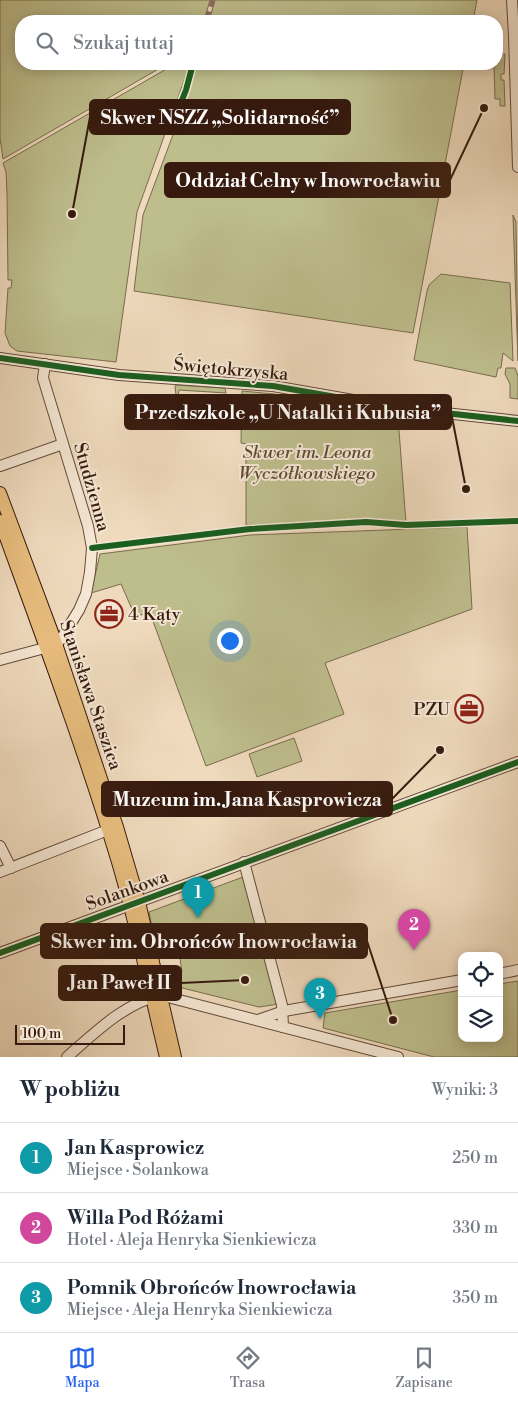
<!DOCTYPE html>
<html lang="pl">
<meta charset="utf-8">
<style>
body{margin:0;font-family:"Libre Bodoni",serif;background:#f6f6f7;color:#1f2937}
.controls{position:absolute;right:15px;bottom:15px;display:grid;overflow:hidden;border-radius:10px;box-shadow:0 2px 12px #0003}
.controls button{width:45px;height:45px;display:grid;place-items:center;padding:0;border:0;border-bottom:1px solid #e0e1e3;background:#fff;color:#1f2937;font:25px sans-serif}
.scale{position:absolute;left:15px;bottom:12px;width:110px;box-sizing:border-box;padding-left:5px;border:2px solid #361a0e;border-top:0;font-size:14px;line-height:18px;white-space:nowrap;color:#361a0e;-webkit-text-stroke:4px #f5e7d4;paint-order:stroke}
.you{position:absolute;left:229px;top:640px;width:18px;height:18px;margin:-12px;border:4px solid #fff;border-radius:50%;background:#1a73e8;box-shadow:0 0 0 8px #1a73e833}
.badge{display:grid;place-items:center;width:32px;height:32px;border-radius:50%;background:#2563eb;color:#fff;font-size:16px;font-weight:700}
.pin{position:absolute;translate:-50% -41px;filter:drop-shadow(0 1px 2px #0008)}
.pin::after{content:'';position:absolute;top:26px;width:18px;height:15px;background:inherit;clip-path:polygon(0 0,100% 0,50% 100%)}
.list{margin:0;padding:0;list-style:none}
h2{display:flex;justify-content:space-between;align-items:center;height:65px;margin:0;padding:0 20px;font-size:21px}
h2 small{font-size:16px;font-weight:400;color:#747a83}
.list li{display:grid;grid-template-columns:32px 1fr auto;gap:15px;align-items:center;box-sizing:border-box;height:70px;padding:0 20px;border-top:1px solid #e0e1e3}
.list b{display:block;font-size:19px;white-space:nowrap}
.list p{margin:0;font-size:16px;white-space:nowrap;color:#747a83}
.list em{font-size:16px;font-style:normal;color:#747a83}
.icon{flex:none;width:28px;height:28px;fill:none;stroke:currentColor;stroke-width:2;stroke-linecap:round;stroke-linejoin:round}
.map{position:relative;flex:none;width:518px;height:1057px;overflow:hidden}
.search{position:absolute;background:#fff;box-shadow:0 2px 12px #0003;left:15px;right:15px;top:15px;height:55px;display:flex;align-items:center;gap:12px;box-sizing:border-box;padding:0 18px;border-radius:20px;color:#747a83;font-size:19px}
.sheet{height:275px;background:#fff}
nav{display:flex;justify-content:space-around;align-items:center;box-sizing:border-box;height:70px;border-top:1px solid #e0e1e3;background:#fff;font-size:14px;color:#747a83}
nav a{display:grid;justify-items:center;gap:2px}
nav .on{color:#2563eb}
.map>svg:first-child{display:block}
.green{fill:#bebe8d;stroke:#7a6c4e}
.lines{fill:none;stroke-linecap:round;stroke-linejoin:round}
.minor-casing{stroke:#644a3a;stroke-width:12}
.major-casing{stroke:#361a0e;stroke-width:14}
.minor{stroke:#f5e7d4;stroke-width:10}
.major{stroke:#e8bd7e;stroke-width:12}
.quiet{stroke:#8d6e63;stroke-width:5;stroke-dasharray:10 5;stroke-linecap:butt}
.cycleway-casing{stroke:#f5e7d4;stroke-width:9}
.cycleway{stroke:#1b5e20;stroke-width:6}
.labels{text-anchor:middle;stroke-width:4;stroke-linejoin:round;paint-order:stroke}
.street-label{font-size:18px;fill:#361a0e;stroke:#f5e7d4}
.park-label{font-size:18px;font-style:italic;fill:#5f4b34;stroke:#f5e7d4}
.poi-label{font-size:18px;fill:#361a0e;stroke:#f5e7d4;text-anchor:start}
.leader{fill:none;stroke:#361a0e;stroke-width:2}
.callout-dot{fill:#361a0e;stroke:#f5e7d4;stroke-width:2}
.callout{fill:#361a0e;stroke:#361a0e;stroke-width:2}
.callout-label{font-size:19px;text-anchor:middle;font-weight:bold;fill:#fff}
</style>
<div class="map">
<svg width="518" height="1057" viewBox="0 0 518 1057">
<rect width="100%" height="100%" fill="#efdabd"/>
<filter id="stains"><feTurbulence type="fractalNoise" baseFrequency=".004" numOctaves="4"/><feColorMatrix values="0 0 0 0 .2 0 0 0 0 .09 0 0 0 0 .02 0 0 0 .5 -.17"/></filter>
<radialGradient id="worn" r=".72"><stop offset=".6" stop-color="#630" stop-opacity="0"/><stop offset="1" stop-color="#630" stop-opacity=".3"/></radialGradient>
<g class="green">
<polygon points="0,0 210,0 204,21 21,21 21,64 167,64 3,159 0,138"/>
<polygon points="215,0 477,0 473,21 209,21"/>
<polygon points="497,54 505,54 504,74 501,74 501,80 504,80 505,106 500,106 500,99 495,99 494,64 497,64"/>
<polygon points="175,64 190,64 137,212 116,362 17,351 10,346 5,333 8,288 11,288 12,280 8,280 7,194 6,172 3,163"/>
<polygon points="196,64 464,64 413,333 134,291 143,215 180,116 178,114"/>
<polygon points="513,215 516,222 518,361"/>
<polygon points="441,274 510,283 513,361 503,353 501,368 498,368 496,377 414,360 427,291 429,285"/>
<polygon points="506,368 515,368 518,376 518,399 510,398 510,384 505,374"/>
<polygon points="177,385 225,388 226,393 179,390 178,396 176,396 175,386"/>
<polygon points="242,391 274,394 398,417 406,523 367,520 246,525 246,444 241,443"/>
<polygon points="467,527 472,609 325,663 344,714 206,766 150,613 135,616 121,584 91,593 100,554 250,535"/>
<polygon points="294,738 302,761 257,777 249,754"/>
<polygon points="243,877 279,1004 259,1007 166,984 162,975 182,972 178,945 156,948 149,912"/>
<polygon points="518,981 518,1057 434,1057 323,1028 325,1013 462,990 462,1038 499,1038 499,984"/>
</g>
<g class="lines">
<defs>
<g id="minor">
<polyline points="512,0 514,36 518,167"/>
<polyline points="0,358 119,375 273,386 399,408 518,421"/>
<polyline points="0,466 63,444"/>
<polyline points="0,660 56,645 63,636 79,610 86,594 90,572 92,548 88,526 43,378 45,364"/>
<polyline points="0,846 11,868"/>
<polyline points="244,862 282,1005 283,1027"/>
<polyline points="0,872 113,828"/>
<polyline points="0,953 518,762"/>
<polyline points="499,974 518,970"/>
<polyline points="258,1020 284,1011 462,980"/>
<path d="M 67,1057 C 96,1032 122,1005 160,995 L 398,1057"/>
</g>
<g id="major">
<polyline points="0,493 53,635 117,827 139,902 175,1057"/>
<path d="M 0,521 C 41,634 83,746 118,862 C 137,926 150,992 166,1057"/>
</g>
</defs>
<use href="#minor" class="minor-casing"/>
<use href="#major" class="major-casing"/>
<use href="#minor" class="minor"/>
<use href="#major" class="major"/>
<polyline class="quiet" points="206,21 213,0"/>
<defs>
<g id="cycleway">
<polyline points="170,130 186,90 193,64"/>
<polyline points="0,358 119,375 273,386 399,408 518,421"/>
<polyline points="92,548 250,529 366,522 406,525 518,521"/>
<polyline points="0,953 518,762"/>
</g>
</defs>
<use href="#cycleway" class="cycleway-casing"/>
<use href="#cycleway" class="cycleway"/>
</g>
<defs>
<symbol id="office-ring" viewBox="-11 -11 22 22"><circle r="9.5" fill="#f5e7d4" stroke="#8f2418" stroke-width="1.5"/><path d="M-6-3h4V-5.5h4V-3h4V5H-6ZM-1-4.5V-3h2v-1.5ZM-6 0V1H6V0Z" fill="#8f2418"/></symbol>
</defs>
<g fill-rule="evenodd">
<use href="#office-ring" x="93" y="598" width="32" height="32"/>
<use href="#office-ring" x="453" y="693" width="32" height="32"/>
</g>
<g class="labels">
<g class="street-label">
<text transform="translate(231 369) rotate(5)" y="6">Świętokrzyska</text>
<text transform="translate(92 487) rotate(74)" y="6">Studzienna</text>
<text transform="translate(91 695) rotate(71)" y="6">Stanisława Staszica</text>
<text transform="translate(127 890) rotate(-20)" y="6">Solankowa</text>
</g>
<g class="park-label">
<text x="307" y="458">Skwer im. Leona<tspan x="307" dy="21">Wyczółkowskiego</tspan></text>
</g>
<g class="poi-label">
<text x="128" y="620">4 Kąty</text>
<text x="450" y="715" text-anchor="end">PZU</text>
</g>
</g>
<path class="leader" d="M72 214L90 117M484 108L450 180M466 489L451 412M440 750L392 799M393 1020L367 941M245 980L181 983"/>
<g class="callout-dot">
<circle cx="72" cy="214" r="5"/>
<circle cx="484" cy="108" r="5"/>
<circle cx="466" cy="489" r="5"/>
<circle cx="440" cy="750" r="5"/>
<circle cx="393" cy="1020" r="5"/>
<circle cx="245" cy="980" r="5"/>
</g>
<g class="callout">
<rect x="90" y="100" width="260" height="34" rx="5"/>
<rect x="165" y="163" width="285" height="34" rx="5"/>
<rect x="125" y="395" width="326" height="34" rx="5"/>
<rect x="102" y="782" width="290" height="34" rx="5"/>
<rect x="41" y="924" width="326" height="34" rx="5"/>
<rect x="59" y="966" width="122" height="34" rx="5"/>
</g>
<g class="callout-label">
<text x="220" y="124">Skwer NSZZ „Solidarność”</text>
<text x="308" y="187">Oddział Celny w Inowrocławiu</text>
<text x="288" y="419">Przedszkole „U Natalki i Kubusia”</text>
<text x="247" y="806">Muzeum im. Jana Kasprowicza</text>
<text x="204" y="948">Skwer im. Obrońców Inowrocławia</text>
<text x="120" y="989">Jan Paweł II</text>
</g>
<rect width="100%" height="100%" filter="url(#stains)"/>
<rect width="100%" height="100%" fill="url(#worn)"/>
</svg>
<div class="controls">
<button><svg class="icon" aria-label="locate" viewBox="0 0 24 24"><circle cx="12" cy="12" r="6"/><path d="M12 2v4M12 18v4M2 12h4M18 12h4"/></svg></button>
<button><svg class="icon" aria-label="layers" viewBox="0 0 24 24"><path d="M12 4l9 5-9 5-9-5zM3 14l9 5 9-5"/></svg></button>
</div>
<div class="scale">100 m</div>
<div class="you"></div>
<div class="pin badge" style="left:198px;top:918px;background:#0f9aa8">1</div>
<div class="pin badge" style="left:414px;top:950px;background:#d1479c">2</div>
<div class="pin badge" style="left:320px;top:1019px;background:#0f9aa8">3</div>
<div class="search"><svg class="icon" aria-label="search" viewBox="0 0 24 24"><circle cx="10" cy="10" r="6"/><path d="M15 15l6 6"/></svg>Szukaj tutaj</div>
</div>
<section class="sheet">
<h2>W pobliżu<small>Wyniki: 3</small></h2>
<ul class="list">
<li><span class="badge" style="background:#0f9aa8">1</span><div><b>Jan Kasprowicz</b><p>Miejsce · Solankowa</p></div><em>250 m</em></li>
<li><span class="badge" style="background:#d1479c">2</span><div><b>Willa Pod Różami</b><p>Hotel · Aleja Henryka Sienkiewicza</p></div><em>330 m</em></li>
<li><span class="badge" style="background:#0f9aa8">3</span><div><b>Pomnik Obrońców Inowrocławia</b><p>Miejsce · Aleja Henryka Sienkiewicza</p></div><em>350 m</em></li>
</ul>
</section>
<nav>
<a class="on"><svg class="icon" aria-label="map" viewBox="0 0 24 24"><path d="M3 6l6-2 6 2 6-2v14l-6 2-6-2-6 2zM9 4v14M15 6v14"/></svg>Mapa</a>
<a><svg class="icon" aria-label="directions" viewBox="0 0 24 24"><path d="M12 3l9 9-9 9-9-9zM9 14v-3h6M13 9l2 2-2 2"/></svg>Trasa</a>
<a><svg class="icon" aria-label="saved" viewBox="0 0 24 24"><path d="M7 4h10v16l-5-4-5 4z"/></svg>Zapisane</a>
</nav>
